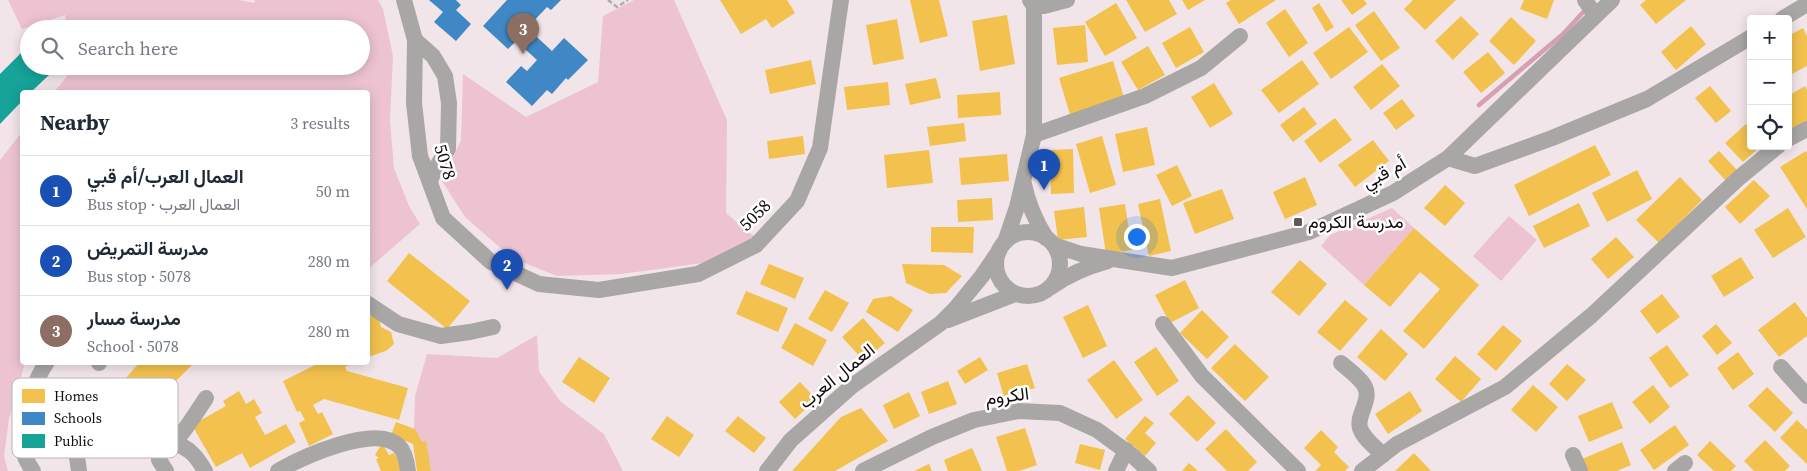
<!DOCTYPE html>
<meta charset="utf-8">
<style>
body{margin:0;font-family:"Source Serif 4",Vazirmatn,serif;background:#f2f2f3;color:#1f2937}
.controls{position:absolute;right:15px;top:15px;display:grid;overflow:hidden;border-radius:5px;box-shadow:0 2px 12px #0003}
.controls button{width:45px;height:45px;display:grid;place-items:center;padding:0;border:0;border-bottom:1px solid #e0e1e3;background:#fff;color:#1f2937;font:25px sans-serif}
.you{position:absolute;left:1136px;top:236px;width:18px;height:18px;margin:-12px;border:4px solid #fff;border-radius:50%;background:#1a73e8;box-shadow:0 0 0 8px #1a73e833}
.badge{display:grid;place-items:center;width:32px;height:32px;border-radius:50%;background:#61585b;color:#fff;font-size:16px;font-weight:700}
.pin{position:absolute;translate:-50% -41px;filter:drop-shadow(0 1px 2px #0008)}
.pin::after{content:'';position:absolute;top:26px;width:18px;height:15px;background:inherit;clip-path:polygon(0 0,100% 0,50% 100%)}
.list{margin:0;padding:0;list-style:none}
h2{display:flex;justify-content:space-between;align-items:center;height:65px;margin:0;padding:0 20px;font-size:21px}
h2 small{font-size:16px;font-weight:400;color:#747a83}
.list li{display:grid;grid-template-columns:32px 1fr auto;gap:15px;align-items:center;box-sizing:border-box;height:70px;padding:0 20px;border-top:1px solid #e0e1e3}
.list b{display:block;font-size:19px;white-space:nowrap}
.list p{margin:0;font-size:16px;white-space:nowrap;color:#747a83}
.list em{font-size:16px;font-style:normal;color:#747a83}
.icon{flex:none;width:28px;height:28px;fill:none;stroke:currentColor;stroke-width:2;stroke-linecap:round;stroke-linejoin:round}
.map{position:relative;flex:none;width:1807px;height:471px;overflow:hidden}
.search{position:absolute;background:#fff;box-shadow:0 2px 12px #0003;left:20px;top:20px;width:350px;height:55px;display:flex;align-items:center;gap:12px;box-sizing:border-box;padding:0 18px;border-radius:28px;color:#747a83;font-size:19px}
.panel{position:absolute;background:#fff;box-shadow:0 2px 12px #0003;left:20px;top:90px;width:350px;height:275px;border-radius:5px}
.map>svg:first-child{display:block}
.green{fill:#edc3d2}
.homes{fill:#f2c14e}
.schools{fill:#3f88c5}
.public{fill:#17a398}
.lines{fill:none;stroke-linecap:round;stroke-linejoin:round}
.stream{stroke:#d5a0b4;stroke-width:4.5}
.path{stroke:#b1adad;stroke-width:2.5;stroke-dasharray:5 2.5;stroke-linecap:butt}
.minor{stroke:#a8a7a5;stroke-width:16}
.poi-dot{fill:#61585b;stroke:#fff;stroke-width:2}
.labels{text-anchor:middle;stroke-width:5;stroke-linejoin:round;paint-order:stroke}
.street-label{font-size:18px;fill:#130c0f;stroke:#fff}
.poi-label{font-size:18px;fill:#130c0f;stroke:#fff;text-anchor:start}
.key{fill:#fff;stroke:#b8b6b7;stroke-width:1}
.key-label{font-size:14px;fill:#130c0f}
</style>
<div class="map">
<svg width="1807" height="471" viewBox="0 0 1807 471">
<rect width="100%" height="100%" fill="#f2e5e9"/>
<g class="green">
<polygon points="8,0 239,0 254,3 255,0 378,0 383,9 393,56 390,120 394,168 409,206 420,224 368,269 368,92 54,92 73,69 73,66 361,66 361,29 67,29 65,15 22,29"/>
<polygon points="634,0 674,0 727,120 726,213 756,238 703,263 621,274 557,276 512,258 465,217 442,181 461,140 463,74 526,117 598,82 603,16"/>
<polygon points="22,132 22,362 25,363 9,419 4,456 8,471 0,471 0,160"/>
<polygon points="1392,208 1414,228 1364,285 1321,246 1330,235"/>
<polygon points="1509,216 1537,240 1501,281 1473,256"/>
<polygon points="537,335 539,371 560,401 604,434 623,471 430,471 414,428 415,396 427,354 497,358"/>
</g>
<g class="homes">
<polygon points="720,0 787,0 795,13 772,28 766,19 741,34"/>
<polygon points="910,0 939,0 948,36 920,43"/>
<polygon points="1126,0 1169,0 1177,14 1145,32"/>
<polygon points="1182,0 1205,0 1188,10"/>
<polygon points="1231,0 1276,0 1239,24 1226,3"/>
<polygon points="1341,0 1364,0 1367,4 1352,15"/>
<polygon points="1413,0 1456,0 1425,30 1404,9"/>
<polygon points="1524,0 1554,0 1547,19 1520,9"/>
<polygon points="1646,0 1686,0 1656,24 1640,5"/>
<polygon points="1116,3 1137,38 1105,56 1085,22"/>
<polygon points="1319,3 1334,27 1326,32 1312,8"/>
<polygon points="1285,9 1308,43 1289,57 1266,23"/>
<polygon points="1374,11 1400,48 1381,61 1355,25"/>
<polygon points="1007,15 1015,64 980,71 972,21"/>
<polygon points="1461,16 1479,34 1453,60 1435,41"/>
<polygon points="1511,17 1536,41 1514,65 1489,41"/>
<polygon points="897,19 904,59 873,65 866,25"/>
<polygon points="1085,25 1088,62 1057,65 1053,28"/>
<polygon points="1691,26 1706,44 1676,70 1661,52"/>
<polygon points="1190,27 1204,52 1176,68 1162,43"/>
<polygon points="1349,27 1368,52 1331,79 1313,53"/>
<polygon points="1803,28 1807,36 1807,66 1788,76 1788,36"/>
<polygon points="1148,46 1165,75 1138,90 1121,62"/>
<polygon points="1488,52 1505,73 1481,93 1463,72"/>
<polygon points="811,60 816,84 770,94 765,70"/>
<polygon points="1302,60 1319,84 1279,113 1261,90"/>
<polygon points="1113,61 1125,101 1071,118 1059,78"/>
<polygon points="1382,64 1400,86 1371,110 1353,87"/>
<polygon points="936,78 941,98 910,105 905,84"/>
<polygon points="888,82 890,105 847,110 844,87"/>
<polygon points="1214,83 1233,114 1210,128 1191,97"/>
<polygon points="1710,86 1731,111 1716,123 1695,98"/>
<polygon points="1805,86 1807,90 1807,125 1788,135 1788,96"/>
<polygon points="1000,92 1001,115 958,118 957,95"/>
<polygon points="1402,99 1415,116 1396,130 1383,113"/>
<polygon points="1304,107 1317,124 1293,142 1280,125"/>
<polygon points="1335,118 1352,140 1320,163 1304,141"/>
<polygon points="964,123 966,141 930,146 927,127"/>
<polygon points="1746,124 1751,130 1751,146 1761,146 1743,162 1725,143"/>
<polygon points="1147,127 1155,165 1123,172 1115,134"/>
<polygon points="803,136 805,154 769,159 767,141"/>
<polygon points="1102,136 1116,185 1090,193 1076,144"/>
<polygon points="1373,140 1389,161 1355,187 1338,165"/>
<polygon points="1595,145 1611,175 1529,216 1514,185"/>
<polygon points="1073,149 1074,193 1051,194 1050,150"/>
<polygon points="929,150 933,183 887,188 884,155"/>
<polygon points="1719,151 1737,170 1726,181 1708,161"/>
<polygon points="1806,151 1807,153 1807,209 1780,167"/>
<polygon points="1007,154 1009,181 961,185 959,158"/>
<polygon points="1177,165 1192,196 1172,206 1156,175"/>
<polygon points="1637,170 1652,199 1607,222 1592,193"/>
<polygon points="1305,177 1317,205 1285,219 1273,192"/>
<polygon points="1680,177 1702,200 1659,243 1636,220"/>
<polygon points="1754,180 1770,196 1740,224 1725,207"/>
<polygon points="1445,185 1465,203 1445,226 1424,208"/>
<polygon points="1222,189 1234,219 1195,234 1183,203"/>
<polygon points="992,198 993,220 958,222 957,200"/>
<polygon points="1160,199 1171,251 1149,256 1138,204"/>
<polygon points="1579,203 1590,226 1544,248 1533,226"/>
<polygon points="1125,204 1132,250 1106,254 1099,208"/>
<polygon points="1084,207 1087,237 1058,240 1054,211"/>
<polygon points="1788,208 1806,237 1773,258 1754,230"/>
<polygon points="931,227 974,227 973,253 931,252"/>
<polygon points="1414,228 1479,285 1424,349 1403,331 1440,289 1420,272 1390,307 1364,285"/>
<polygon points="1616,237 1634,257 1608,279 1591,259"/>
<polygon points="409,253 470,301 447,329 387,281"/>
<polygon points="1741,257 1754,278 1724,297 1711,276"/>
<polygon points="1300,260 1327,284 1299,316 1271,292"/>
<polygon points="769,264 804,278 795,299 760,284"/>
<polygon points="902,264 944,265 962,276 946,293 930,294 906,283"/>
<polygon points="1185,280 1199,308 1170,323 1155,295"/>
<polygon points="825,290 849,303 832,332 808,319"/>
<polygon points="746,291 788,308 778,332 736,314"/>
<polygon points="1662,294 1680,317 1657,334 1640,311"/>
<polygon points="891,296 913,310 898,332 866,312 873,299"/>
<polygon points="1345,300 1368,319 1340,351 1317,332"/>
<polygon points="1795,302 1807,318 1807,336 1779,357 1758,330"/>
<polygon points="1088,305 1107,346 1083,358 1063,317"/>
<polygon points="1202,310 1229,337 1207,359 1180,333"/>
<polygon points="368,314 379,319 381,327 391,332 394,344 386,351 368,357"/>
<polygon points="863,318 885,343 864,361 842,337"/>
<polygon points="795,323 827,340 813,366 781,348"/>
<polygon points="1716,324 1732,343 1717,355 1702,336"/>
<polygon points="1503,325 1522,341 1496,371 1477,354"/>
<polygon points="1381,329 1408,354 1385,381 1357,357"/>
<polygon points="1235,344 1269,377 1245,401 1211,368"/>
<polygon points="1667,345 1689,375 1670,388 1649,358"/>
<polygon points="1156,347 1179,381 1157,396 1134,362"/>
<polygon points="1738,352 1754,374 1733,390 1717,368"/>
<polygon points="1455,356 1481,379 1461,402 1435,379"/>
<polygon points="579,357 610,378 594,403 562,382"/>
<polygon points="980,357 988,370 965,384 957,371"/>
<polygon points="1114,360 1143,400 1116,419 1087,380"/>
<polygon points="140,362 195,362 137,420 109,397"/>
<polygon points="321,362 355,362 345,367 347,371 408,388 399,420 324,399 313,405 318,414 322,412 333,434 309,446 299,423 305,420 300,411 297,412 283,381"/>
<polygon points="1027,364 1035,388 1004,397 997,373"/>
<polygon points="1567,364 1586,380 1567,401 1549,384"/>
<polygon points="948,381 957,404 929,414 921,392"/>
<polygon points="800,382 816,399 795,419 779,402"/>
<polygon points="1533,385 1558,407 1536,432 1511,410"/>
<polygon points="1653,385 1670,407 1650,424 1632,402"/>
<polygon points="1767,387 1793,413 1775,432 1748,406"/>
<polygon points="239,391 246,404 254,399 262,413 255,417 265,435 286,424 296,442 250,468 242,453 216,467 192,425 226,406 223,401"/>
<polygon points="1410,391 1422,411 1388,434 1375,414"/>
<polygon points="909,392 920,416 894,429 883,405"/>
<polygon points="1188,395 1216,423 1197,442 1169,414"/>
<polygon points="1612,402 1623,428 1589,442 1578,416"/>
<polygon points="861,408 888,441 835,471 792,471 841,417"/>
<polygon points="667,416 694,435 679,457 651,439"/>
<polygon points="738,416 766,438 754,453 725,431"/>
<polygon points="1145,416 1154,423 1145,433 1156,443 1145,456 1125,439"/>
<polygon points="1797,420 1807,430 1807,464 1780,438"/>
<polygon points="396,422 415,429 422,442 426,441 431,471 417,471 413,444 391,435"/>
<polygon points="1675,425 1689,445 1654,470 1640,450"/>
<polygon points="1025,428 1037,465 1019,471 1007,471 996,437"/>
<polygon points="1226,429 1257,462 1248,471 1227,471 1205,449"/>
<polygon points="1321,430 1338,447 1334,452 1349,467 1345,471 1315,471 1321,465 1304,448"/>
<polygon points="1765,440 1790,466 1785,471 1754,471 1744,461"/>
<polygon points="1710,441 1736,466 1731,471 1714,471 1697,455"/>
<polygon points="1622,442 1631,465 1617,471 1584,471 1580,460"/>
<polygon points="382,443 389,455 394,453 403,467 403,471 381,471 376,459 379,458 375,455"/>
<polygon points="1080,444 1105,450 1100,470 1075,463"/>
<polygon points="972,448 982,471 948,471 944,460"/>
<polygon points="1414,453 1431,471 1395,471"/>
<polygon points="1189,463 1198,471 1182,471"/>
<polygon points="929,464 932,471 914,471"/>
</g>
<g class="schools">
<polygon points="429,0 456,0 461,5 456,10 471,24 456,41 434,22 443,12"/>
<polygon points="507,0 561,0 551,10 547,7 527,28 552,51 564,38 588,60 568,80 566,78 552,94 547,90 532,106 506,82 521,66 527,71 537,60 516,41 508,49 483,26"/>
</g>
<polygon class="public" points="24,50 29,55 29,66 40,66 49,75 31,92 22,92 22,101 0,124 0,74"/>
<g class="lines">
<polyline class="stream" points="1479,105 1563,34 1586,9"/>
<polyline class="path" points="608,0 617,7 628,0"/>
<g class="minor">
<polyline points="404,0 415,40 414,103 420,156 443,218 491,262 539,284 599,290 698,274 756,245 797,201 820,148 841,0"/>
<polyline points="1585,0 1595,15"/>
<polyline points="1034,6 1044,6 1067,0"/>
<polyline points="1782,19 1807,4"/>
<polyline points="415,40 433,56 445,76 449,103 448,149 435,169 430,181"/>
<polyline points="1034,135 1145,96 1201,68 1240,36"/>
<polyline points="1788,139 1807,129"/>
<polyline points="1448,158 1475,166 1552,138 1647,99 1751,37"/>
<path d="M 1024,184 C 1028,204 1035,220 1046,238"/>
<circle cx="1028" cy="264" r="32"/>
<polyline points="1005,242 1017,207 1034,135 1034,6 1030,0"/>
<polyline points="1054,245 1081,254 1172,268 1309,232 1393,193 1448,158 1612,0"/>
<path d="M 1051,287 C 1069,274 1086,267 1108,261"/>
<polyline points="368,304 398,324 441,336 470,332 493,327"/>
<polyline points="948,320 1015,294"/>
<polyline points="1163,324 1202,376 1298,471"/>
<polyline points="99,363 99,362"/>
<path d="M 1341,363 C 1348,369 1359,377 1364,385 C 1373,400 1356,414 1360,428 C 1363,438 1375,447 1383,455"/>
<polyline points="1781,367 1807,396"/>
<path d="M 21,431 C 29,429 39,424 47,423 C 72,423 77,453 79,471"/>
<path d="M 174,443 C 190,448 197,457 205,471"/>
<polyline points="1573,455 1580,471"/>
<path d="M 33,471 C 25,460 20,446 21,431 C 22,413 36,378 47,362"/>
<path d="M 166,471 L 159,460 C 161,447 164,449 173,443 C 180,439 200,407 206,398"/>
<path d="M 278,471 C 301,458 375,423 399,446 C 405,452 407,463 408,471"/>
<polyline points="767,471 791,440 852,386 941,323 955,309 982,276 999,251"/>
<polyline points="863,471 932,437 974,420 1019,411 1060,413 1097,430 1134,457 1149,471"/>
<polyline points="1116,471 1126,450"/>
<polyline points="1362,471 1397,444 1505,387 1592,315 1740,177 1778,146"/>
<polyline points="1675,471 1685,463"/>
</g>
</g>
<rect class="poi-dot" x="1293" y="217" width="10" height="10" rx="2.5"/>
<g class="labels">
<g class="street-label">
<text transform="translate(445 162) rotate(73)" y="6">5078</text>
<text transform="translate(1384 173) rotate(-29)" y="6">أم قبي</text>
<text transform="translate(755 215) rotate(-45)" y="6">5058</text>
<text transform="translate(837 376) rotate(-39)" y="6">العمال العرب</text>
<text transform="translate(1007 396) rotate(-7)" y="6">الكروم</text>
</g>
<g class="poi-label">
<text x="1308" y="228">مدرسة الكروم</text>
</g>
</g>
<rect x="12" y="378" width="166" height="80" rx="8" class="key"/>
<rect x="22" y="389" width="23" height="14" fill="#f2c14e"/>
<rect x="22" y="412" width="23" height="13" fill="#3f88c5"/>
<rect x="22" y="434" width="23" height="14" fill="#17a398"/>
<g class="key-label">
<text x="54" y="401">Homes</text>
<text x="54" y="423">Schools</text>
<text x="54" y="446">Public</text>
</g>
</svg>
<div class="controls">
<button>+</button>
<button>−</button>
<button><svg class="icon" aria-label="locate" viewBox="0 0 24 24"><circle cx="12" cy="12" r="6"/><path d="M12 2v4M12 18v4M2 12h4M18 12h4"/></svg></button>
</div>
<div class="you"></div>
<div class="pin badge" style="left:1044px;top:190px;background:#1a4fb4">1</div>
<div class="pin badge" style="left:507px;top:290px;background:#1a4fb4">2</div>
<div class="pin badge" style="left:523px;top:54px;background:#8d6e63">3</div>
<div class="search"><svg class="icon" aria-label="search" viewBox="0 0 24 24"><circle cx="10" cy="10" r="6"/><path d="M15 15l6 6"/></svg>Search here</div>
<section class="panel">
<h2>Nearby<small>3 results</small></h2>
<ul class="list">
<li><span class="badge" style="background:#1a4fb4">1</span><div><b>العمال العرب/أم قبي</b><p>Bus stop · العمال العرب</p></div><em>50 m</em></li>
<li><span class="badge" style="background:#1a4fb4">2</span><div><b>مدرسة التمريض</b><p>Bus stop · 5078</p></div><em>280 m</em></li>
<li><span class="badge" style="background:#8d6e63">3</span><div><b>مدرسة مسار</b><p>School · 5078</p></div><em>280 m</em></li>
</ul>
</section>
</div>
